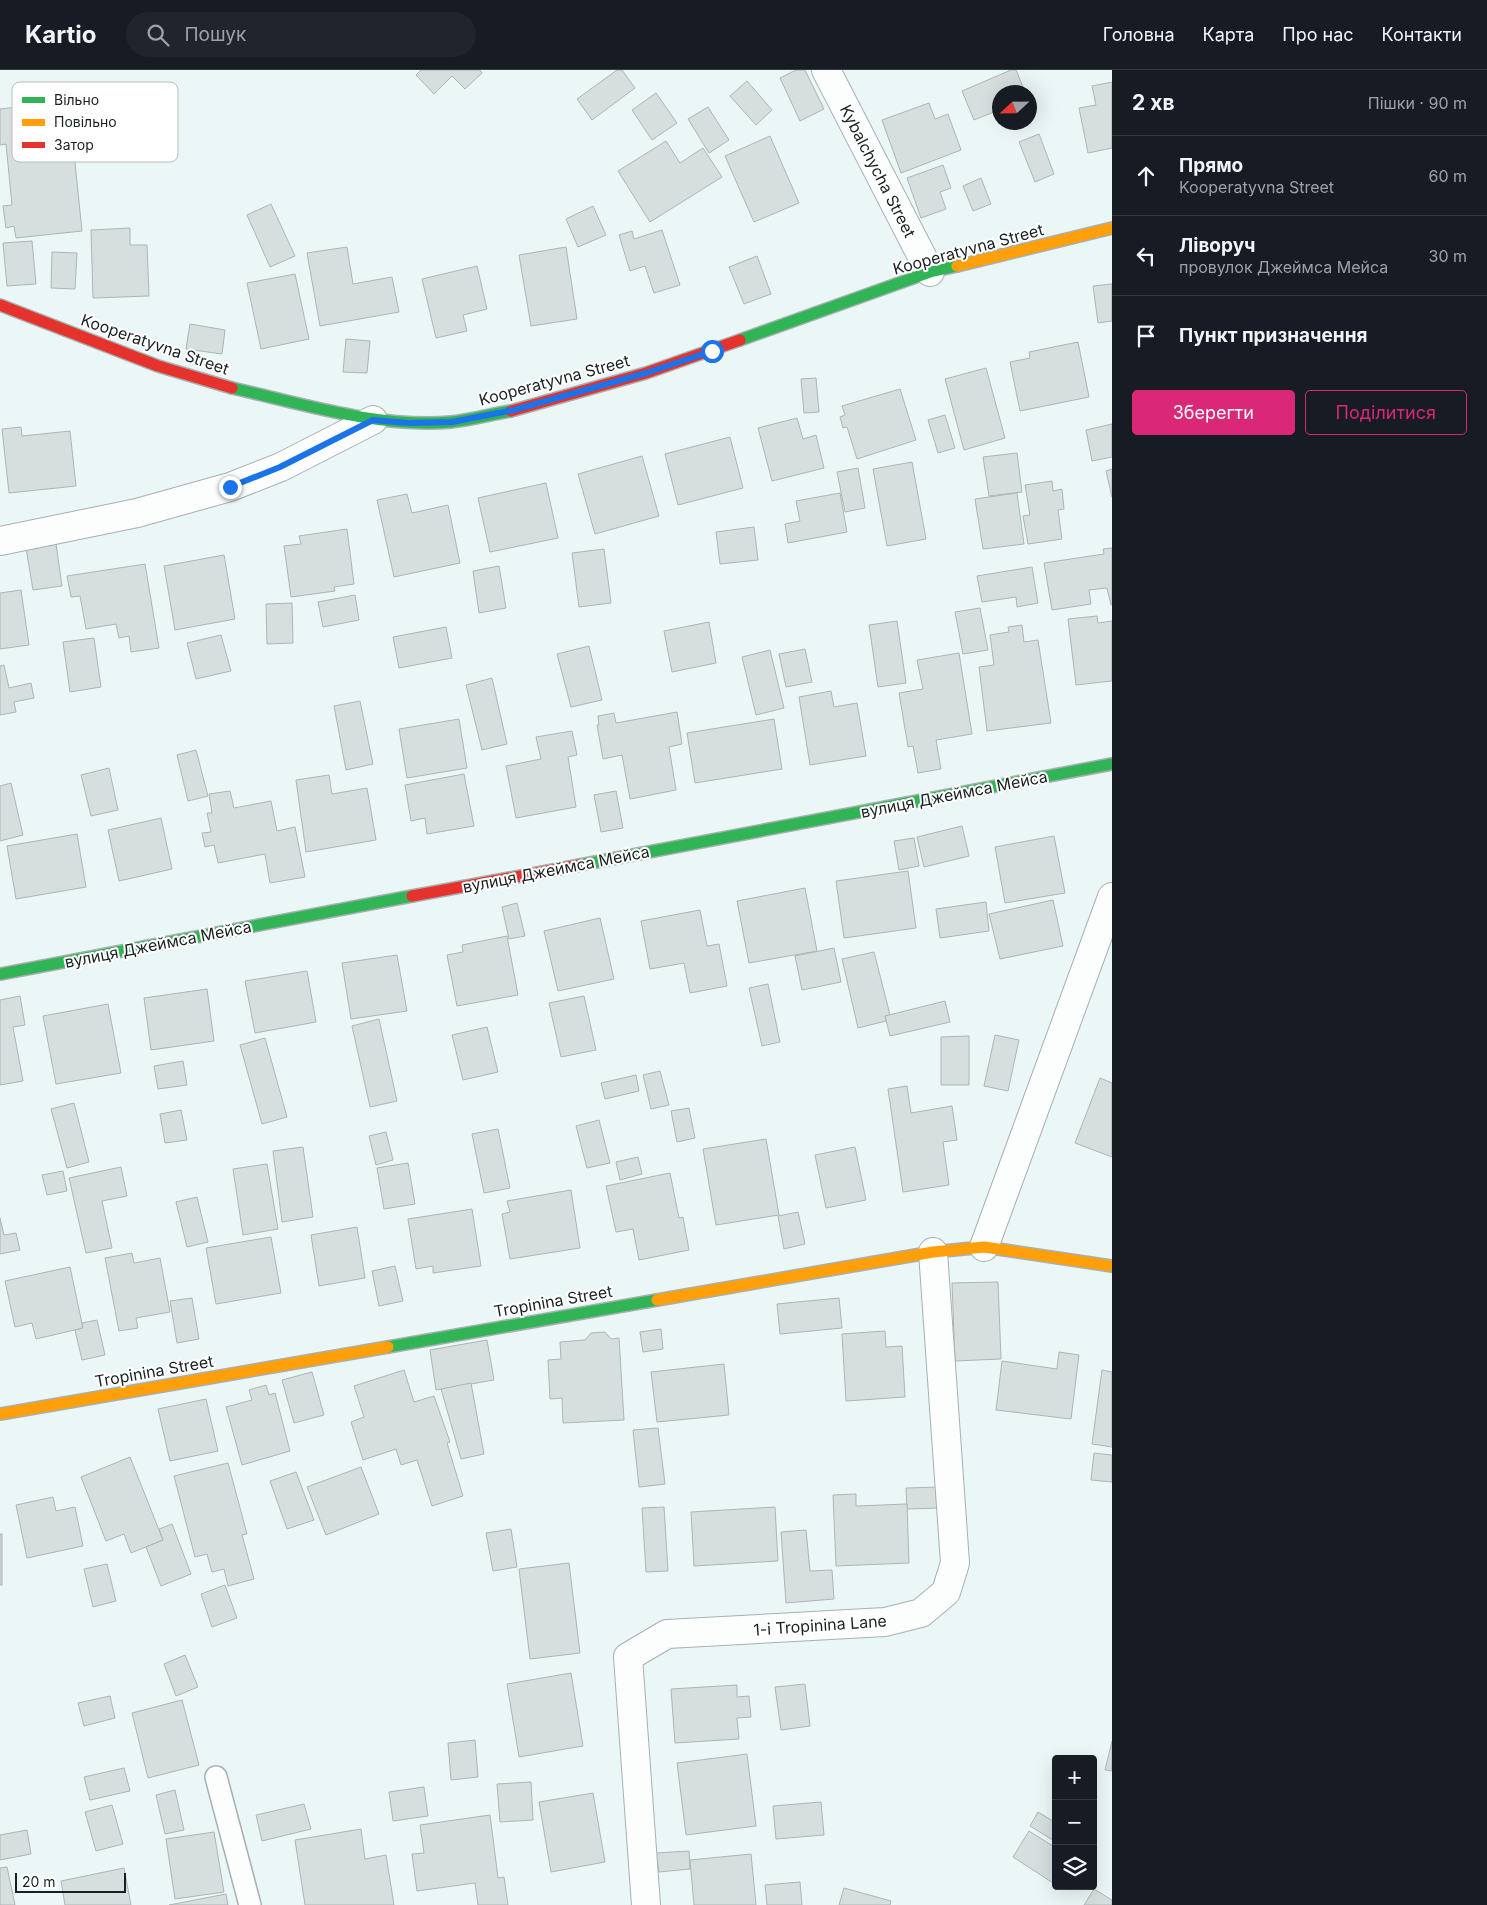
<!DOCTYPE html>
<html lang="uk">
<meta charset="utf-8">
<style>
body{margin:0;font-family:Inter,sans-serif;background:#20242c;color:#f1f3f6}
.controls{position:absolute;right:15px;bottom:15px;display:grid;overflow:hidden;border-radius:5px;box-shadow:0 5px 20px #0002}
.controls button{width:45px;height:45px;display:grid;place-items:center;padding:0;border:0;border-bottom:1px solid #363941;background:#171b24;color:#f1f3f6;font:25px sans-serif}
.compass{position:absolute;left:992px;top:15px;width:45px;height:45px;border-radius:50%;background:#171b24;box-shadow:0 5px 20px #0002;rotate:248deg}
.scale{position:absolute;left:15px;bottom:12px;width:111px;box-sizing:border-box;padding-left:5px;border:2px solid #192020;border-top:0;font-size:14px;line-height:18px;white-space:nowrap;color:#192020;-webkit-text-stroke:4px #fff;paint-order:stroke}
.stop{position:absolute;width:15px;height:15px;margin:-11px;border:4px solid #1a73e8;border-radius:50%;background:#fff}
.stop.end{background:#1a73e8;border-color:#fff;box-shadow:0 1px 5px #0008}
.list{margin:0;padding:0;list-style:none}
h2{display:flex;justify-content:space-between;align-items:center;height:65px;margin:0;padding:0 20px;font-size:21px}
h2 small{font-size:16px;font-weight:400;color:#9ea1a6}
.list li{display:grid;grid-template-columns:32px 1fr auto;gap:15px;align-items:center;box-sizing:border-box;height:80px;padding:0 20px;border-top:1px solid #363941}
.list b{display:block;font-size:19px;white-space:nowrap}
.list p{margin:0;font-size:16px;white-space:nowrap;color:#9ea1a6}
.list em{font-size:16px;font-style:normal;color:#9ea1a6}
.actions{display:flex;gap:10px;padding:15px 20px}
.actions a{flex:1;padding:11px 0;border:1px solid #db2777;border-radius:5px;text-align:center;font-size:18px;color:#db2777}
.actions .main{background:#db2777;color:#fff}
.icon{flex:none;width:28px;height:28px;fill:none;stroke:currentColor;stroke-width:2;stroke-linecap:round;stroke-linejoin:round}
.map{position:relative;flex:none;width:1112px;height:1835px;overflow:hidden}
header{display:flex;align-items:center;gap:30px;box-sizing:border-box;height:70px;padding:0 25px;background:#171b24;border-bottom:1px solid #363941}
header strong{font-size:24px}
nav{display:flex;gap:28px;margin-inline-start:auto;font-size:18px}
.search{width:350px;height:45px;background:#20242c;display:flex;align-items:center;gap:12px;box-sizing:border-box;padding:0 18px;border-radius:28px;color:#9ea1a6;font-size:19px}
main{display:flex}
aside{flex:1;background:#171b24}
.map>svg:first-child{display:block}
.building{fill:#d6dede;stroke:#adb5b5}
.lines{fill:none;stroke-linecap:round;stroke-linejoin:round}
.lane-casing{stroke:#a7b0b0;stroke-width:24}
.street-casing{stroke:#a7b0b0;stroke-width:30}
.fast-casing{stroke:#a7b0b0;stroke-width:14}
.slow-casing{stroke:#a7b0b0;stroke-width:14}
.jam-casing{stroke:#a7b0b0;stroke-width:14}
.lane{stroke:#fcfefe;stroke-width:21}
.street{stroke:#fcfefe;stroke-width:28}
.fast{stroke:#30b455;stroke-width:11}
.slow{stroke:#ff9f0a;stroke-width:11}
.jam{stroke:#e5322d;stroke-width:11}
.route{stroke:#1a73e8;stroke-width:6}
.labels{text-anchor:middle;stroke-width:4;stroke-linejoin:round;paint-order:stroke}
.street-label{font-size:16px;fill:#192020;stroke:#fff}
.key{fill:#fff;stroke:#babcbc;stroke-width:1}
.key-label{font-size:14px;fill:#192020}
</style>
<header>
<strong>Kartio</strong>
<div class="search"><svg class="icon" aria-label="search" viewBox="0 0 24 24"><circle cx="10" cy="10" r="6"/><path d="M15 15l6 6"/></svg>Пошук</div>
<nav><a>Головна</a><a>Карта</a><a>Про нас</a><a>Контакти</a></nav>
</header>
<main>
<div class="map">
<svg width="1112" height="1835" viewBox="0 0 1112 1835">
<rect width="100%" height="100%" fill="#ebf6f6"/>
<g class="building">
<polygon points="421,0 480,0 482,3 465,19 452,6 434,24 416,5"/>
<polygon points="617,0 622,0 635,18 592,50 577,29"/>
<polygon points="796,0 805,0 824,39 800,51 780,8"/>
<polygon points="1011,0 1016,0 1025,22 999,22 999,52 1003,52 999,54 994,42 974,50 962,21"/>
<polygon points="747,11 772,40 756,55 730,26"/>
<polygon points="1112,12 1112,78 1088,83 1079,38 1096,35 1092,16"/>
<polygon points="656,23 677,53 652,70 632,40"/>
<polygon points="929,33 935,49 948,44 961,80 901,103 882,50"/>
<polygon points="34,35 37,58 71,54 82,161 16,168 14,156 6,158 3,136 12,135 6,74 0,75 0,39"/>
<polygon points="708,37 729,70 709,83 688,49"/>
<polygon points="1039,64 1054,104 1035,112 1019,72"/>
<polygon points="770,66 799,133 754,152 725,86"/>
<polygon points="666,71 680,93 703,78 722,107 650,152 618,101"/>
<polygon points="943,95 951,118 940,122 946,139 921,148 907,108"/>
<polygon points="981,108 991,134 973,141 963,116"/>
<polygon points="271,134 295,186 270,197 247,145"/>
<polygon points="593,136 606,165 578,177 566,149"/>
<polygon points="130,158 130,175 147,175 149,226 93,228 91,160"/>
<polygon points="662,160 680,215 654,223 645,196 630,201 619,165 632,161 634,169"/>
<polygon points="32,171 36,214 7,216 3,173"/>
<polygon points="347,177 353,214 392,207 399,242 320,256 307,183"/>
<polygon points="566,177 577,249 531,256 519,185"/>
<polygon points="52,182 77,183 75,219 51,218"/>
<polygon points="757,186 771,224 744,234 729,197"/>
<polygon points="477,196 487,239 463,245 467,261 436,268 422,209"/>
<polygon points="295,204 309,269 261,279 247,213"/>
<polygon points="1112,214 1112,251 1098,253 1093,216"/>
<polygon points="190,254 225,260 222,284 186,279"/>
<polygon points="346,269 370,271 367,303 343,302"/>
<polygon points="1078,272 1089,327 1020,341 1010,292 1030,288 1029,282"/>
<polygon points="986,298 1005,368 964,380 945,309"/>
<polygon points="816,308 819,342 804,343 801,309"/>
<polygon points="900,319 916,370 857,389 847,357 843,358 840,347 845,345 842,336"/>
<polygon points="945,345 955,378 938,383 928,350"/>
<polygon points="797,348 803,369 816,365 824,398 772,411 758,358"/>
<polygon points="1112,354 1112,387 1092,391 1086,360"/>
<polygon points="21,357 22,366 70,361 76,416 9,423 2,359"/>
<polygon points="730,367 743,418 678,435 665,384"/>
<polygon points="1017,383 1022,422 989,426 983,387"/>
<polygon points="642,386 659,446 595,464 578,404"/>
<polygon points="912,392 926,469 887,476 873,399"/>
<polygon points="858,398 865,438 845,442 837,402"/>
<polygon points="1112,399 1112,427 1106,401"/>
<polygon points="1052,411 1053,421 1062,419 1064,439 1058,440 1062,469 1028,474 1023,446 1030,445 1025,415"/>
<polygon points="546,413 558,468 490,482 478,428"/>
<polygon points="840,423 847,462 788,473 785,454 800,451 796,431"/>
<polygon points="1017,423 1024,474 983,479 975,429"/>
<polygon points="407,424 412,443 448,435 460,493 394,507 377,430"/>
<polygon points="754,457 758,490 720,494 716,462"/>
<polygon points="347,459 354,514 334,517 335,521 291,527 284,476 301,474 299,466"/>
<polygon points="56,474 62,516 33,520 26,478"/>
<polygon points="1112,478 1112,535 1111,535 1107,518 1089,520 1091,534 1052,540 1044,493 1104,484 1103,479"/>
<polygon points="604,479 611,533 579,537 572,483"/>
<polygon points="224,485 235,549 175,560 164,496"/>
<polygon points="145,494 159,578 131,582 129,566 119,568 116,554 86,559 80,526 71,527 67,506"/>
<polygon points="499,496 506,538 479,543 473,501"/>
<polygon points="1032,497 1038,533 1017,537 1016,527 982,532 977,506"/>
<polygon points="21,520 29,575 0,579 0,523"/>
<polygon points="355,525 359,550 323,557 318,532"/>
<polygon points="292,533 293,573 267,574 266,534"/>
<polygon points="980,538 988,580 963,584 955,542"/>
<polygon points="1097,546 1098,553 1112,551 1112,611 1076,615 1068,549"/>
<polygon points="897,551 906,613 878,617 869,555"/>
<polygon points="709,552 716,593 672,602 664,561"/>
<polygon points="1022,555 1024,572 1038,570 1051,653 987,661 979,597 994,595 990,565 1009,562 1008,557"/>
<polygon points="446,557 452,588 399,598 393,567"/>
<polygon points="221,565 231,601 196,609 187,573"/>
<polygon points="94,568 101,617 70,622 63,572"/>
<polygon points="589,576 602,630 571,637 557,584"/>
<polygon points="805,579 812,612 786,617 779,584"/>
<polygon points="770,580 784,638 756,645 742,587"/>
<polygon points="959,583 972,664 936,670 941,699 918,703 913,676 908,677 899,623 923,619 917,590"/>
<polygon points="4,595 9,618 31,613 34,628 14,632 16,642 0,645 0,596"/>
<polygon points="492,608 507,674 482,680 466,615"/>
<polygon points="831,621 834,637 857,633 866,686 810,695 799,627"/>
<polygon points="360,631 373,694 346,700 334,636"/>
<polygon points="677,642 682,674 669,677 676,720 630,729 622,685 603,689 597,655 599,655 598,646 614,643 616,653"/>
<polygon points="459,649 467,698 407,708 399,659"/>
<polygon points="774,649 782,699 695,713 687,663"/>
<polygon points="572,661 577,685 568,687 576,737 516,748 506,696 541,689 536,667"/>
<polygon points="196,680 208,726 188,731 177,685"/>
<polygon points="109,698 118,740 91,746 81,705"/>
<polygon points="464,704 474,756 427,764 425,748 411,751 405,715"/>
<polygon points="329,705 332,724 367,718 376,770 306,782 296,710"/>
<polygon points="11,713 23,765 0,771 0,716"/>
<polygon points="230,721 234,738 271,731 277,761 295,757 305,807 270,813 265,784 218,793 214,775 205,777 202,763 211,762 207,743 212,743 209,724"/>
<polygon points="616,721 623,758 601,762 594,725"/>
<polygon points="161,748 172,799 119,811 108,760"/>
<polygon points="962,756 969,786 924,797 917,767"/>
<polygon points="77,764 86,817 16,829 7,776"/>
<polygon points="1054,766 1065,823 1005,833 995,777"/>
<polygon points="914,768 919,796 899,800 894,771"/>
<polygon points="908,801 916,858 844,868 836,811"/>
<polygon points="805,818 817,881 749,893 737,831"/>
<polygon points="1053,830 1063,876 1000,889 989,844"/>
<polygon points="986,832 989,861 940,868 936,839"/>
<polygon points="517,833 525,866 509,869 502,837"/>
<polygon points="700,840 707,876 719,874 727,916 690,923 684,893 650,899 641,851"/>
<polygon points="600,848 614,909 558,921 544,861"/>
<polygon points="507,866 518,925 457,936 447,885 463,882 462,875"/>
<polygon points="834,878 841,912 802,920 795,886"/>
<polygon points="874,882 890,945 885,946 886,951 858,958 842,889"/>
<polygon points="397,885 407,941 351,949 342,893"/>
<polygon points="307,901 316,952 255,963 245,911"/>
<polygon points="768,914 780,972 762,976 749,918"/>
<polygon points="207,919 214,971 151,980 144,928"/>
<polygon points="20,926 25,955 13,957 23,1011 0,1015 0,930"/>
<polygon points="584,926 596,980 561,987 549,933"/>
<polygon points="945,931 950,952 890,966 885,946"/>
<polygon points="108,934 121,1003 56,1014 43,946"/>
<polygon points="379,949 397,1031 370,1037 352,956"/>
<polygon points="487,957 498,1002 463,1010 452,965"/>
<polygon points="995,965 1019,970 1008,1021 984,1016"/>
<polygon points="969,966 969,1015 941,1015 941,967"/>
<polygon points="265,968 287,1047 262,1054 240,975"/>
<polygon points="183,991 187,1015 158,1019 154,996"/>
<polygon points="660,1001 669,1035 651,1039 643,1005"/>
<polygon points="636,1005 639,1021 605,1029 601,1013"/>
<polygon points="1100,1008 1112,1013 1112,1087 1075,1073"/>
<polygon points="907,1016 911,1043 952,1036 957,1070 943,1072 949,1115 903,1122 888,1019"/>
<polygon points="74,1033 89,1092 67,1098 51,1039"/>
<polygon points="689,1038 695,1068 677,1072 671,1041"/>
<polygon points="181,1040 187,1070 165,1073 160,1044"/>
<polygon points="599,1050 610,1093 587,1098 576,1056"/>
<polygon points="498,1059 510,1118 484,1123 472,1064"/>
<polygon points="386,1062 393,1090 376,1095 369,1066"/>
<polygon points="766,1069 779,1145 716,1155 703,1079"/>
<polygon points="303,1077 313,1147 282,1152 273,1081"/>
<polygon points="855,1077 866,1130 826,1138 815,1085"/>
<polygon points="638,1087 642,1104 620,1110 616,1092"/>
<polygon points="408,1093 415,1134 384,1139 377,1098"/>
<polygon points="267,1094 278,1159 243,1165 233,1099"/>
<polygon points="121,1097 127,1126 102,1131 112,1178 86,1183 69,1108"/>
<polygon points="63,1101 67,1121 47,1125 42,1105"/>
<polygon points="670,1103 679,1148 683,1147 689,1180 639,1190 633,1159 616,1162 606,1116"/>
<polygon points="571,1120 580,1178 510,1189 502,1144 510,1142 507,1131"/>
<polygon points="197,1127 208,1172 187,1177 176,1132"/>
<polygon points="472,1139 481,1196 433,1203 433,1196 416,1199 408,1149"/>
<polygon points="798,1142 805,1174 784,1179 778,1146"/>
<polygon points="0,1148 4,1165 16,1163 20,1180 0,1184"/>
<polygon points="357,1157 365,1208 319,1216 311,1165"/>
<polygon points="271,1167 281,1223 216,1234 206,1178"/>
<polygon points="132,1183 134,1193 160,1188 170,1242 136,1248 138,1258 119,1261 105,1188"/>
<polygon points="395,1196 403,1231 379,1236 372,1201"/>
<polygon points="70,1197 83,1258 36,1269 32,1253 15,1257 5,1211"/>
<polygon points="998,1212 1001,1289 955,1291 952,1213"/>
<polygon points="192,1228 199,1269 177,1273 170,1231"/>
<polygon points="839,1228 842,1258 780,1264 777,1234"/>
<polygon points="97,1250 105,1285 82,1290 75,1260 83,1258 82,1253"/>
<polygon points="661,1259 663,1279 643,1282 640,1262"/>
<polygon points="885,1261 886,1277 902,1276 905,1327 846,1331 842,1264"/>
<polygon points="605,1262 611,1269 619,1268 624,1350 563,1353 562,1328 550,1329 548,1290 561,1289 560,1272 585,1270 591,1263"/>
<polygon points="487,1270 494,1310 436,1320 430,1280"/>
<polygon points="1059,1282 1079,1285 1071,1349 996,1340 1002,1291 1057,1299"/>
<polygon points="724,1294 729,1345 657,1352 651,1302"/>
<polygon points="404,1300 414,1332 434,1326 450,1372 447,1373 463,1426 432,1436 417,1390 401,1395 396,1379 363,1390 351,1352 364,1347 354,1316"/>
<polygon points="1102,1300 1112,1302 1112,1377 1092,1374"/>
<polygon points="312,1302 324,1345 294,1353 282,1310"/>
<polygon points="471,1313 484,1384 461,1389 441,1319"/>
<polygon points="266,1315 269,1325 275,1323 290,1381 242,1395 226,1337 252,1330 249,1320"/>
<polygon points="206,1329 218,1381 170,1391 158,1339"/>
<polygon points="658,1358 665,1414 639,1417 633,1360"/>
<polygon points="1094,1383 1112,1385 1112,1412 1091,1410"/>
<polygon points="130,1387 163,1470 131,1483 124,1464 106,1471 81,1407"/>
<polygon points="228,1393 247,1464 242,1465 254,1509 228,1516 224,1499 212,1502 207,1484 195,1487 174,1406"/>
<polygon points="361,1397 379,1444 326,1465 307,1417"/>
<polygon points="296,1402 314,1450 287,1459 270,1411"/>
<polygon points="939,1417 940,1438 907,1439 906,1418"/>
<polygon points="856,1424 856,1436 907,1434 909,1493 836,1496 833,1425"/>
<polygon points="53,1427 56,1441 75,1437 83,1476 27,1488 16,1435"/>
<polygon points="664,1437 668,1501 646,1502 642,1438"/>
<polygon points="775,1437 778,1491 694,1496 691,1442"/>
<polygon points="172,1454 191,1504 161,1516 146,1477 163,1470 159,1459"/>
<polygon points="511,1459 517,1497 493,1501 486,1463"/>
<polygon points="806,1460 810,1501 832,1500 834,1529 786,1533 781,1462"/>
<rect x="0" y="1464" width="2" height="51"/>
<polygon points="569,1493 580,1583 530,1589 519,1499"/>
<polygon points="107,1494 116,1531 93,1537 84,1499"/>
<polygon points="225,1515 237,1548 212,1557 201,1524"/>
<polygon points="185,1585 198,1617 176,1626 164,1594"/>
<polygon points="571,1603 583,1676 519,1687 507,1614"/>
<polygon points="805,1614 810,1656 781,1660 775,1617"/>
<polygon points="737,1615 737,1627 749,1626 751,1647 737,1648 739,1669 675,1673 671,1619"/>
<polygon points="110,1626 115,1648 84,1656 78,1633"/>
<polygon points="182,1630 199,1695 148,1708 132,1643"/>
<polygon points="475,1670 478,1707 451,1710 448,1673"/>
<polygon points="1112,1671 1112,1701 1105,1700"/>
<polygon points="747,1684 756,1756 686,1765 677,1693"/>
<polygon points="124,1698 130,1721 90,1730 84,1707"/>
<polygon points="531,1712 533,1750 500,1752 497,1714"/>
<polygon points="424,1717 428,1746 393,1751 389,1722"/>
<polygon points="175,1720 184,1760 165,1764 156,1725"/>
<polygon points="593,1723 605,1792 551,1802 539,1732"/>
<polygon points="821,1732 824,1765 776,1769 773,1736"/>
<polygon points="304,1734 311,1759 262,1771 256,1745"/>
<polygon points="112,1735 123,1774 96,1781 85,1742"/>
<polygon points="1038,1742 1056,1753 1056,1772 1030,1756"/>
<polygon points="490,1745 498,1808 504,1807 508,1835 478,1835 475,1813 417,1821 412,1784 424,1783 420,1755"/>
<polygon points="361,1759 365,1789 386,1785 394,1835 305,1835 295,1770"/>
<polygon points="27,1760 31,1784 0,1790 0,1765"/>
<polygon points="1029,1761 1056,1778 1056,1815 1013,1787"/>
<polygon points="214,1762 224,1822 175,1829 166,1769"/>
<polygon points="689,1781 690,1799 659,1802 656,1783"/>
<polygon points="751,1784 756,1835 694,1835 690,1790"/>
<polygon points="7,1797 15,1835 0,1835 0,1798"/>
<polygon points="124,1798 131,1835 65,1835 61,1811"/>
<polygon points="800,1812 802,1835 767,1835 765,1815"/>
<polygon points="844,1818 891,1831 890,1835 839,1835"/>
<polygon points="1094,1819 1112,1830 1112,1835 1084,1835"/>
<polygon points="226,1824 228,1835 169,1835"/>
</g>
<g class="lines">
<defs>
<polyline id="lane" points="216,1707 250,1835"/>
<g id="street">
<polyline points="826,0 930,202"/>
<polyline points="0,471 137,443 230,417 281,397 373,350"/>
<polyline points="984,1177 1112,827"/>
<polyline points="646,1835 628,1587 667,1564 885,1552 921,1543 946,1522 955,1493 933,1182"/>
</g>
<g id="fast">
<polyline points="740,270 930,202 957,196"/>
<path d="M 232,318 C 304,334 377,358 451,352 C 471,350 492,344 511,341"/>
<polyline points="580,795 1112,694"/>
<polyline points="0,904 412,826"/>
<polyline points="388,1277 657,1230"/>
</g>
<g id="slow">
<polyline points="957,196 1112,158"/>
<polyline points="657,1230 933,1182 984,1177 1112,1196"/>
<polyline points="0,1344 388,1277"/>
</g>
<g id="jam">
<polyline points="0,235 158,296 232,318"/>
<polyline points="511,341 646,303 740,270"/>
<polyline points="412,826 580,795"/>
</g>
</defs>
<use href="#lane" class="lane-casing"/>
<use href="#street" class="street-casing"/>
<use href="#fast" class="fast-casing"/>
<use href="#slow" class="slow-casing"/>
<use href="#jam" class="jam-casing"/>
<use href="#lane" class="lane"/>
<use href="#street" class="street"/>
<use href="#fast" class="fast"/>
<use href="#slow" class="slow"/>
<use href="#jam" class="jam"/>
</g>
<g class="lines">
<polyline class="route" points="230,417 280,397 373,350 409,353 452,352 514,340 646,303 712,281"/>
</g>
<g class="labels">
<g class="street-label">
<text transform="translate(878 101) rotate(63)" y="6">Kybalchycha Street</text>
<text transform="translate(968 179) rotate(-15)" y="6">Kooperatyvna Street</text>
<text transform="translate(155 274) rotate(19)" y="6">Kooperatyvna Street</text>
<text transform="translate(554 310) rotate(-15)" y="6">Kooperatyvna Street</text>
<text transform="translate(954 724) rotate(-11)" y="6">вулиця Джеймса Мейса</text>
<text transform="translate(556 799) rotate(-11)" y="6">вулиця Джеймса Мейса</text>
<text transform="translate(158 874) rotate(-11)" y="6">вулиця Джеймса Мейса</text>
<text transform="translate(553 1231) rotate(-10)" y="6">Tropinina Street</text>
<text transform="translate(154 1301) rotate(-10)" y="6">Tropinina Street</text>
<text transform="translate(820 1555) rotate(-4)" y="6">1-i Tropinina Lane</text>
</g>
</g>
<rect x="12" y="12" width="166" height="80" rx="8" class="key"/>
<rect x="22" y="27" width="23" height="6" fill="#30b455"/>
<rect x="22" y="49" width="23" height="7" fill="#ff9f0a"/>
<rect x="22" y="72" width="23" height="6" fill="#e5322d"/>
<g class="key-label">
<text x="54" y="35">Вільно</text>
<text x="54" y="57">Повільно</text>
<text x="54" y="80">Затор</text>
</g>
</svg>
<div class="controls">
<button>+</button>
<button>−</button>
<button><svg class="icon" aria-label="layers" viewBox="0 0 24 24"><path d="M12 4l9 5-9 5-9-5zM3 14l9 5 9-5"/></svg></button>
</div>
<svg class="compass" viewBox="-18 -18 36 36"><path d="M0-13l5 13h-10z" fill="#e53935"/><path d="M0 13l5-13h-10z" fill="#9ea1a6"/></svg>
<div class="scale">20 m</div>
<div class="stop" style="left:712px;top:281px"></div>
<div class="stop end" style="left:230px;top:417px"></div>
</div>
<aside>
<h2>2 хв<small>Пішки · 90 m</small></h2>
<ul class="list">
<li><svg class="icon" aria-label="ahead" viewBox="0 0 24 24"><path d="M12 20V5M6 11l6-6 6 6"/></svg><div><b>Прямо</b><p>Kooperatyvna Street</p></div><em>60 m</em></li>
<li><svg class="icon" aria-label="left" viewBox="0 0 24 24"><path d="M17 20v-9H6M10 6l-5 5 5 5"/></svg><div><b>Ліворуч</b><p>провулок Джеймса Мейса</p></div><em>30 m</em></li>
<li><svg class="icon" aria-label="arrive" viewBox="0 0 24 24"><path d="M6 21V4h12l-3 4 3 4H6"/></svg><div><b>Пункт призначення</b></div></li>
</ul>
<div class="actions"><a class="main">Зберегти</a><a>Поділитися</a></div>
</aside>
</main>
